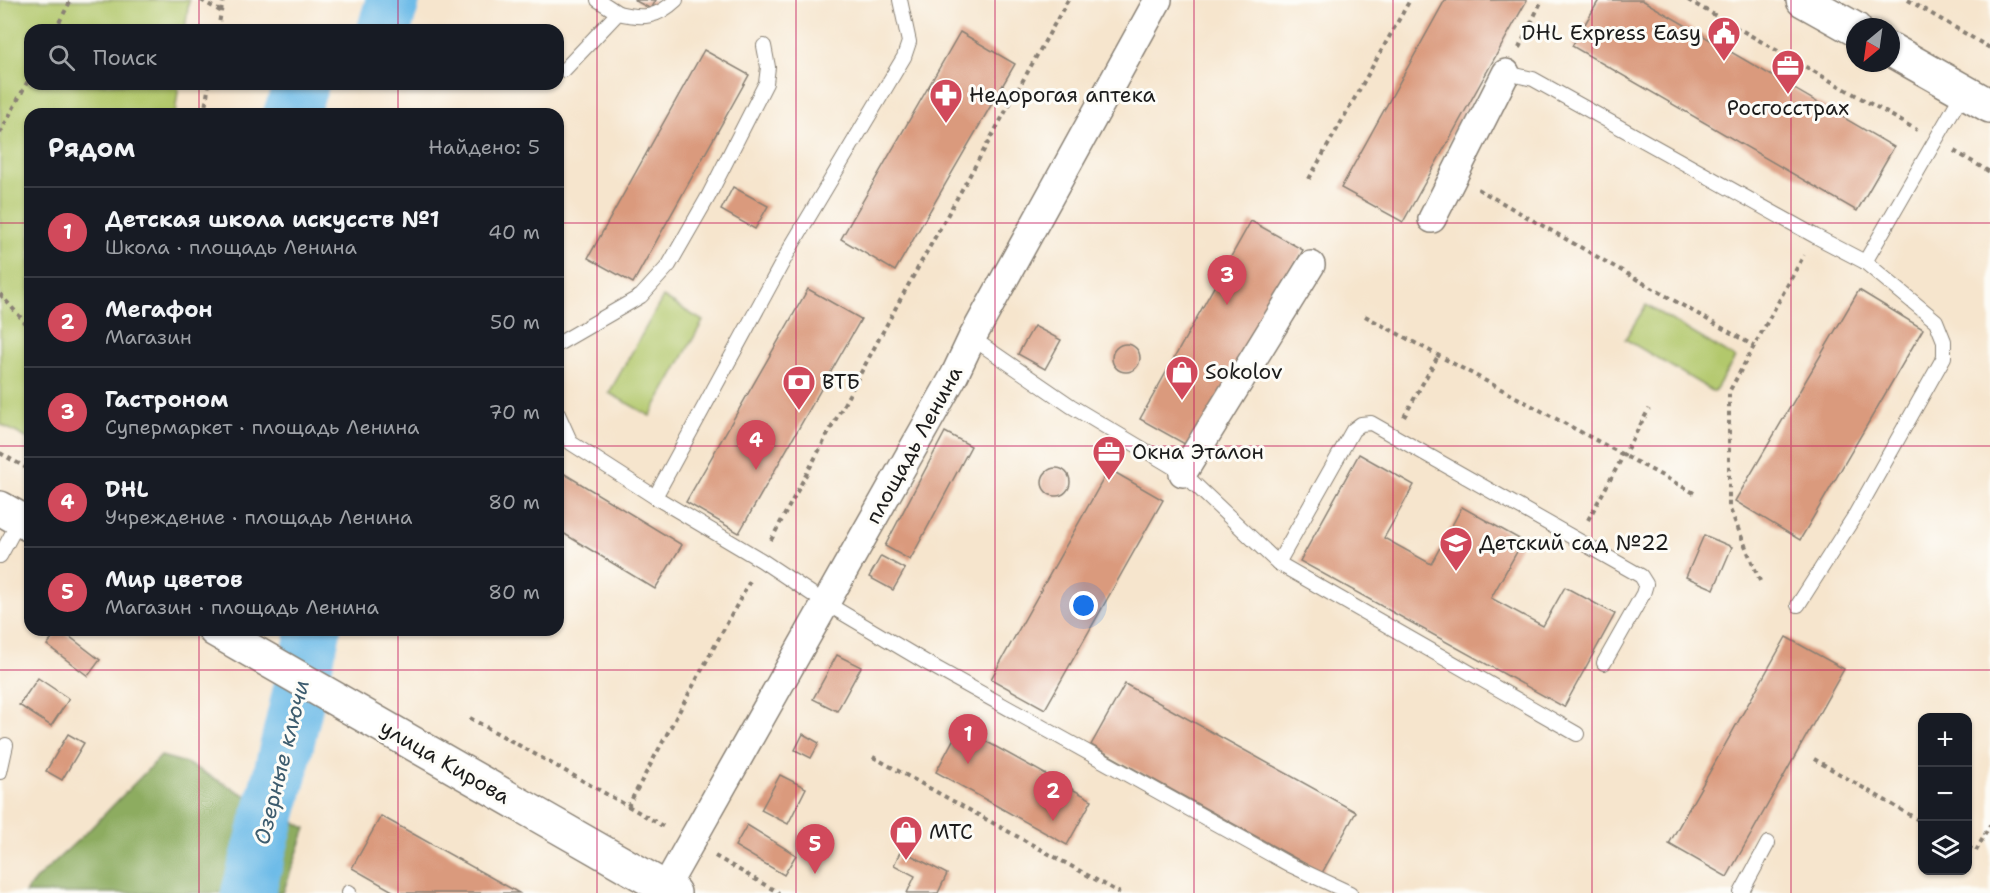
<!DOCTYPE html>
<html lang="ru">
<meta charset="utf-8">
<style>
body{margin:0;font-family:"Shantell Sans",sans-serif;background:#242831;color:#f1f3f6}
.controls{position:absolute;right:18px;bottom:18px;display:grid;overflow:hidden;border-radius:12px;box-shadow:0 2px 4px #0004}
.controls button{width:54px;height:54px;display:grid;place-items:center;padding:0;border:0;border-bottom:2px solid #363941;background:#171b24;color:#f1f3f6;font:30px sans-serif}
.compass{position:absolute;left:1846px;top:18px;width:54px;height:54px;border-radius:50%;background:#171b24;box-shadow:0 2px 4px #0004;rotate:209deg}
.you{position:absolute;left:1084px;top:606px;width:21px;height:21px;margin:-15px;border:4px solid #fff;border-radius:50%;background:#1a73e8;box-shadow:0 0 0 9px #1a73e833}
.badge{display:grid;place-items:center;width:39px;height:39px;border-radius:50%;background:#d1495b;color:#fff;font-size:20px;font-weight:700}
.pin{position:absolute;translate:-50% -50px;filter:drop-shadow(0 2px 3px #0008)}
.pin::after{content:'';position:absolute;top:32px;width:21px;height:18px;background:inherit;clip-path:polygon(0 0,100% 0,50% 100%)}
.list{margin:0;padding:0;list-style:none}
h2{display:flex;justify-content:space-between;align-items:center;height:78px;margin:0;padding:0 24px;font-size:26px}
h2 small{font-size:20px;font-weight:400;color:#9ea1a6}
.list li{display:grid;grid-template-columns:39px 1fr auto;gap:18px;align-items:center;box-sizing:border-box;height:90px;padding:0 24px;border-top:2px solid #363941}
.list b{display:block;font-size:22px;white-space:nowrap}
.list p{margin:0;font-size:20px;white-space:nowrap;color:#9ea1a6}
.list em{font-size:20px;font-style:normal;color:#9ea1a6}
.icon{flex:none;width:33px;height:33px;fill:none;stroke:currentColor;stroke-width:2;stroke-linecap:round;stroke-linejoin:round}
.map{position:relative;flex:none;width:1990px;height:893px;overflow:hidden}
.search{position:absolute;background:#171b24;box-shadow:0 2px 4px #0004;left:24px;top:24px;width:540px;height:66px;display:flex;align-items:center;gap:15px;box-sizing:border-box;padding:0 21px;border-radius:18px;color:#9ea1a6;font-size:22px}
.panel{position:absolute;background:#171b24;box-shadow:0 2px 4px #0004;left:24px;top:108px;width:540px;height:528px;border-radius:18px}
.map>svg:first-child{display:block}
.green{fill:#b2c86c;stroke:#677244;stroke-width:1.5}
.forest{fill:#8dac60;stroke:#54643e;stroke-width:1.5}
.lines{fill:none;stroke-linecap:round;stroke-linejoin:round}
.river{stroke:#6ebce8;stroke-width:54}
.building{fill:#da9a7d}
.lane-casing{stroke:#898074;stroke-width:16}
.street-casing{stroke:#898074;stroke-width:30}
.primary-casing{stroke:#898074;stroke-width:36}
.path{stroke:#898074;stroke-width:4;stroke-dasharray:4.5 4.5;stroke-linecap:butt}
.lane{stroke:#fff;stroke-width:14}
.street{stroke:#fff;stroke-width:27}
.primary{stroke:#fff;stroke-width:33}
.grid{fill:none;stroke:#c2185b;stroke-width:1.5;stroke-opacity:0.55}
.labels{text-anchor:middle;stroke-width:6;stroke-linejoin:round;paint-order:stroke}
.poi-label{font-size:21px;fill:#1c1c1c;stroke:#fdfcf7;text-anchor:start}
.street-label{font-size:21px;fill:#1c1c1c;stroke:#fdfcf7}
.water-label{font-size:22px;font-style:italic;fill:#3d5c6e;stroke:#fdfcf7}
</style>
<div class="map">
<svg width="1990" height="893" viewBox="0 0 1990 893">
<rect width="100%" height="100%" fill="#fdfcf7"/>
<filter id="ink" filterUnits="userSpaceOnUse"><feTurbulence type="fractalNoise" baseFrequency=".0167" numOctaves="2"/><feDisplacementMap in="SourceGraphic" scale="12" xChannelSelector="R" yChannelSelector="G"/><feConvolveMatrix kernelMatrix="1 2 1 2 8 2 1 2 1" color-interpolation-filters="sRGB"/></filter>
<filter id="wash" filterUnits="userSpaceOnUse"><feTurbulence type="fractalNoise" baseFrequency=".008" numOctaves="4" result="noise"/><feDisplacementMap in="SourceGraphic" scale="24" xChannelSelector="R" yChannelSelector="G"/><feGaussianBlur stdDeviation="1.35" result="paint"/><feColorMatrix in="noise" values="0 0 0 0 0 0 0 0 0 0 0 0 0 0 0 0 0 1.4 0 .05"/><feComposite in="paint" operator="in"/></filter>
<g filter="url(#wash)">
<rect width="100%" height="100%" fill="#f6e5cd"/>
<g class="green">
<polygon points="0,0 189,0 185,30 30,30 30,84 179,84 175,114 30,114 30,440 0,424"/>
<polygon points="663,297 703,321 650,416 609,393"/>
<polygon points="1646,305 1735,358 1714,392 1625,339"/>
</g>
<polygon class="forest" points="161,756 186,763 306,828 283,893 25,893 35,880 90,829"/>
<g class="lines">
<g class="river">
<polyline points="384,30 393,0"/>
<polyline points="290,114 302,84"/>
<polyline points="248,893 281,770 314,630"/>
</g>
</g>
<g id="blocks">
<g class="building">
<polygon points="634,0 656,0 651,9"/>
<polygon points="1445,0 1527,0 1403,222 1341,188"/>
<polygon points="1599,0 1642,0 1894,147 1857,211 1572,46"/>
<polygon points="960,32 1015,64 895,271 841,239"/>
<polygon points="704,50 749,75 633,283 588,258"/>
<polygon points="733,187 768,206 755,229 721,210"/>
<polygon points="1251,221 1303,250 1192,448 1140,419"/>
<polygon points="808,289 861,319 739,533 686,502"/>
<polygon points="1859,290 1923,329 1800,540 1735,501"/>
<polygon points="1034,326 1061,340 1045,369 1018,354"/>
<circle cx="1126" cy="358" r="14"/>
<polygon points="945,432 971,446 910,560 885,546"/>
<polygon points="1359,454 1414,485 1384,538 1431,564 1462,507 1523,541 1491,598 1543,626 1565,587 1615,614 1564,707 1300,561"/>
<circle cx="1056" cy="482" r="14"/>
<polygon points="1109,469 1163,500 1045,709 991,679"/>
<polygon points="558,470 682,545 655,589 558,530"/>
<polygon points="1704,535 1732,547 1714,589 1686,577"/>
<polygon points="881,556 905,569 893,590 869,577"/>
<polygon points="59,630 61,630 100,660 88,676 47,645"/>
<polygon points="1786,637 1844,669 1727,877 1669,844"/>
<polygon points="837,655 861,667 837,711 813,699"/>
<polygon points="38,678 69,699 51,726 19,705"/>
<polygon points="1125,684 1356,812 1322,873 1091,745"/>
<polygon points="960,727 1092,800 1067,845 936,772"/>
<polygon points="68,734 84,743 62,780 46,771"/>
<polygon points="803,734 819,743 811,758 795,750"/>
<polygon points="780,775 806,788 788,824 761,810"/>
<polygon points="381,816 519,893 396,893 352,868"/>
<polygon points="747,825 796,855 784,875 735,846"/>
<polygon points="901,850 947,874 938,893 907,893 915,876 894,865"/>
</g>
</g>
</g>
<g filter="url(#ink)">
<use href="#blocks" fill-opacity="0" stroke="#898074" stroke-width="1.5"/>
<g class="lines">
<defs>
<g id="lane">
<polyline points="598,0 618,13"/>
<path d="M 564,70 L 618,13 C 643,19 657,18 676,0"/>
<polyline points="1506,73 1533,79 1815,236 1865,262 1936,321 1944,341 1944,357 1854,517 1798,605"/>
<polyline points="1865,262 1964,91"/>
<polyline points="972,338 1071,406 1183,473 1278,563 1577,734"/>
<polyline points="558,344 641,296 669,265 708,197 766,83 768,67 764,46"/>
<polyline points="558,414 571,443 655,497 761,560 824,602 927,663 1290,865 1350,893"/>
<polyline points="655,497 792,245 904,57 909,42 900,0"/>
<polyline points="0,556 20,519"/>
<polyline points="1278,563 1353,430 1361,424 1371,423 1641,576 1646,584 1643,594 1604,663"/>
<polyline points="0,772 6,745"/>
<polyline points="349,893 349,892"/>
<polyline points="1741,893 1768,843"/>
</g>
<g id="street">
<polyline points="1432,219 1506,73"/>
<polyline points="1183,473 1311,265"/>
<polyline points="665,888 955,374 972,338 1158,0"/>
</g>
<g id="primary">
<polyline points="1803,0 1855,29"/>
<polyline points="1891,50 1990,106"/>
<polyline points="0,508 30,525"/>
<polyline points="215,630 674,893"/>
</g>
</defs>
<use href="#lane" class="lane-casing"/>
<use href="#street" class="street-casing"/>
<use href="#primary" class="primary-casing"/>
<g class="path">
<polyline points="201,0 222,12"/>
<polyline points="1688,0 1917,130"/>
<polyline points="1908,0 1990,48"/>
<polyline points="55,30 71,0"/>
<polyline points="218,30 223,0"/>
<polyline points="1519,48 1542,0"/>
<polyline points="204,114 209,84"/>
<polyline points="0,133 30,77"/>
<polyline points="1954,151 1990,172"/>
<polyline points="1309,179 1410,0"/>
<polyline points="1478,189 1754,346"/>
<polyline points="0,294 30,328"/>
<polyline points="1365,316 1696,494"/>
<polyline points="1404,417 1438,356"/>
<polyline points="0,453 30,470"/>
<polyline points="1588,520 1649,409"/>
<polyline points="771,540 901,298 1068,0"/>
<polyline points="1760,581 1729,507 1729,392 1804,255"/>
<polyline points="470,718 628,806 751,579"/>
<polyline points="873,757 1120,893"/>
<polyline points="1814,759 1922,822"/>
<polyline points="628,806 666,828"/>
<polyline points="1968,847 1976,851 1990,825"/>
<polyline points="715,856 779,893"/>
</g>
<use href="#lane" class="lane"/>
<use href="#street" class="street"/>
<use href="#primary" class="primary"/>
</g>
</g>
<path class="grid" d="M 199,0 L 199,30M 398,0 L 398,30M 597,0 L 597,893M 796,0 L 796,893M 995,0 L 995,893M 1194,0 L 1194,893M 1393,0 L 1393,893M 1592,0 L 1592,893M 1791,0 L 1791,893M 199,84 L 199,114M 398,84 L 398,114M 0,223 L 30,223M 558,223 L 1990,223M 0,446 L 30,446M 558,446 L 1990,446M 199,630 L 199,893M 398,630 L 398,893M 0,670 L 1990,670"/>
<defs>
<symbol id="civic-pin" viewBox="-11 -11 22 30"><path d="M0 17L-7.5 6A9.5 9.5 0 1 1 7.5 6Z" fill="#d1495b" stroke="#fdfcf7"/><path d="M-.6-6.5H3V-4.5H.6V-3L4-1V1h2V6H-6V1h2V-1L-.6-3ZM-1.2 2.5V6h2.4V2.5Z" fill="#fff"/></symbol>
<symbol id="office-pin" viewBox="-11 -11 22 30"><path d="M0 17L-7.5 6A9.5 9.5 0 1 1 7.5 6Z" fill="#d1495b" stroke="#fdfcf7"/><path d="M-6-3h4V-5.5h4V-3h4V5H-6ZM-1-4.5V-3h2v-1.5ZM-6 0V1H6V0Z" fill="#fff"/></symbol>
<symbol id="pharmacy-pin" viewBox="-11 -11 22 30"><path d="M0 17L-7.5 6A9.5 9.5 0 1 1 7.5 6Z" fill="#d1495b" stroke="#fdfcf7"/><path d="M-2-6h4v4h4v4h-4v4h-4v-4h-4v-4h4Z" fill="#fff"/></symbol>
<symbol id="shop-pin" viewBox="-11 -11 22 30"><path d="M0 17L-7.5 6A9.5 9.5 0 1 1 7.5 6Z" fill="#d1495b" stroke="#fdfcf7"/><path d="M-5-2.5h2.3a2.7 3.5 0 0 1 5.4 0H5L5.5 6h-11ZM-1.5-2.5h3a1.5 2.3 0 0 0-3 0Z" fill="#fff"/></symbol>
<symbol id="bank-pin" viewBox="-11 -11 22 30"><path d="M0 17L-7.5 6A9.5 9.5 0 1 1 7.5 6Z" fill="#d1495b" stroke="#fdfcf7"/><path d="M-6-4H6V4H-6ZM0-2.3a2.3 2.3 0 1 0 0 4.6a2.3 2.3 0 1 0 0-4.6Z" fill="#fff"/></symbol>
<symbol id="school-pin" viewBox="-11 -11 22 30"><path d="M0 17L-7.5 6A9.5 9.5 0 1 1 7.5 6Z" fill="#d1495b" stroke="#fdfcf7"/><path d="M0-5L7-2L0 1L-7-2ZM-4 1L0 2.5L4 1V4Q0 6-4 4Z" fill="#fff"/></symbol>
</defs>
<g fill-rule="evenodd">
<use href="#civic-pin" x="1705" y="14" width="38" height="52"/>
<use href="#office-pin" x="1769" y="47" width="38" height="52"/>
<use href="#pharmacy-pin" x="927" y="76" width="38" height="52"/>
<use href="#shop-pin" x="1163" y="353" width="38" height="52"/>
<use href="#bank-pin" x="780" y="363" width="38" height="52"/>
<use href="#office-pin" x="1090" y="433" width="38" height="52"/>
<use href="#school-pin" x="1437" y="524" width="38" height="52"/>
<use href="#shop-pin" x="887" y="813" width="38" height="52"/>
</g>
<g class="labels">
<g class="poi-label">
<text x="1701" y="40" text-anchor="end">DHL Express Easy</text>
<text x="969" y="102">Недорогая аптека</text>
<text x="1788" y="115" text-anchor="middle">Росгосстрах</text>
<text x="1205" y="379">Sokolov</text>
<text x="822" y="389">ВТБ</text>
<text x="1132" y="459">Окна Эталон</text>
<text x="1479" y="550">Детский сад №22</text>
<text x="929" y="839">МТС</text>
</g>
<g class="street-label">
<text transform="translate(914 445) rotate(-61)" y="7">площадь Ленина</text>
<text transform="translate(445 762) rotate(30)" y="7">улица Кирова</text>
</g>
<g class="water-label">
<text transform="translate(281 762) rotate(-76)" y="8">Озерные ключи</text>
</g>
</g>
</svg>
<div class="controls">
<button>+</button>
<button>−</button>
<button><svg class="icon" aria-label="layers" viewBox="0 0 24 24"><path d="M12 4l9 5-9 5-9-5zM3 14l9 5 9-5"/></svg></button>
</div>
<svg class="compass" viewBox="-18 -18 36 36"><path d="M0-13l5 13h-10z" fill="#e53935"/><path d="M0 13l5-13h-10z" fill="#9ea1a6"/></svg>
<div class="you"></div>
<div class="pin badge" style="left:968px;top:764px">1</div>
<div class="pin badge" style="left:1053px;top:821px">2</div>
<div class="pin badge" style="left:1227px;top:305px">3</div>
<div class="pin badge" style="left:756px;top:470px">4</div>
<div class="pin badge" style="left:815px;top:874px">5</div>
<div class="search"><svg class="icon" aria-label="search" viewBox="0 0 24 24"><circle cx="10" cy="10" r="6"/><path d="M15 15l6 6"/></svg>Поиск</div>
<section class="panel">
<h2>Рядом<small>Найдено: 5</small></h2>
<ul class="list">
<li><span class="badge">1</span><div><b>Детская школа искусств №1</b><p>Школа · площадь Ленина</p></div><em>40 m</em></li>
<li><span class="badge">2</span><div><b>Мегафон</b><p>Магазин</p></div><em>50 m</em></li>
<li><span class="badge">3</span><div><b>Гастроном</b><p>Супермаркет · площадь Ленина</p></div><em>70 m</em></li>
<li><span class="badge">4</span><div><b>DHL</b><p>Учреждение · площадь Ленина</p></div><em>80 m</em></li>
<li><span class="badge">5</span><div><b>Мир цветов</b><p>Магазин · площадь Ленина</p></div><em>80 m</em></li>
</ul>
</section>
</div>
